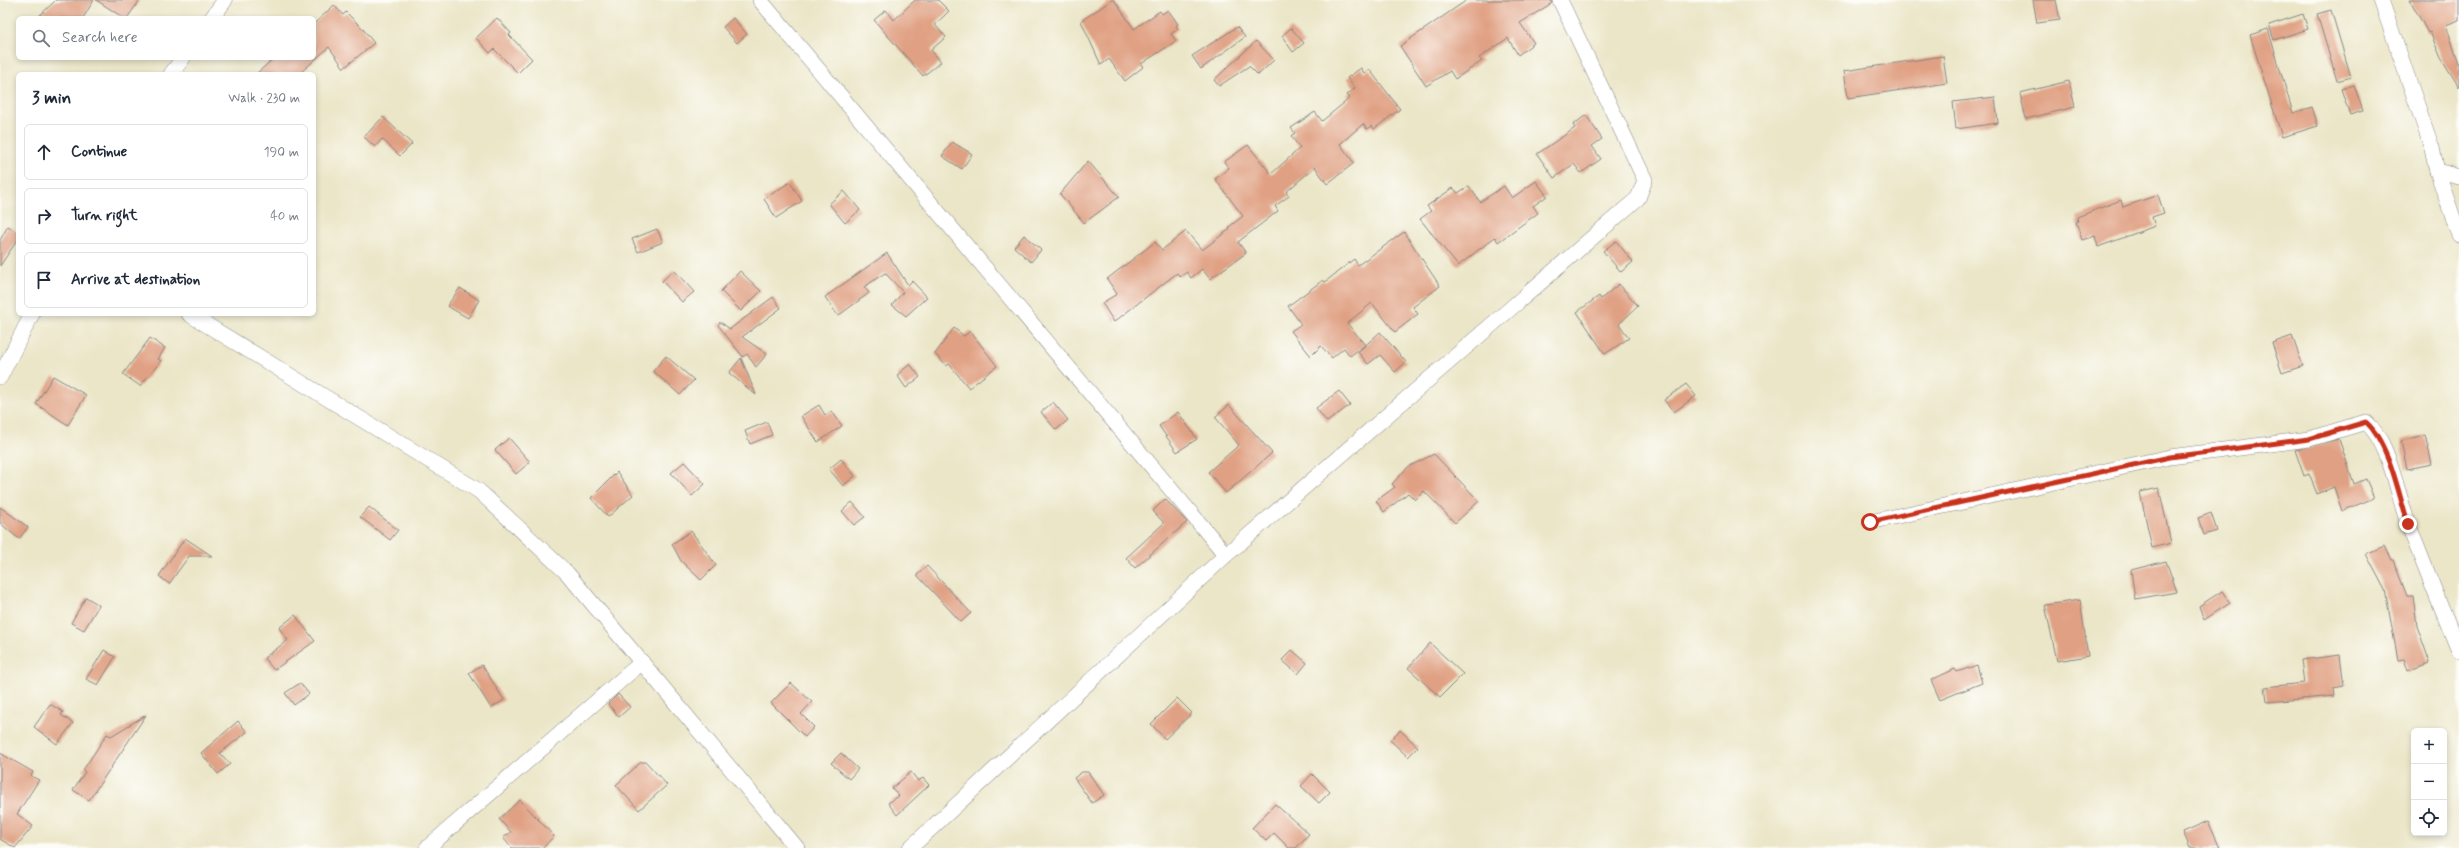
<!DOCTYPE html>
<meta charset="utf-8">
<style>
body{margin:0;font-family:Mynerve,sans-serif;background:#f6f6f7;color:#1f2937}
.controls{position:absolute;right:12px;bottom:12px;display:grid;overflow:hidden;border-radius:6px;box-shadow:0 2px 6px #0003}
.controls button{width:36px;height:36px;display:grid;place-items:center;padding:0;border:0;border-bottom:1px solid #e0e1e3;background:#fff;color:#1f2937;font:20px sans-serif}
.stop{position:absolute;width:12px;height:12px;margin:-9px;border:3px solid #c8321e;border-radius:50%;background:#fff}
.stop.end{background:#c8321e;border-color:#fff;box-shadow:0 1px 4px #0008}
.list{margin:0;padding:0;list-style:none}
h2{display:flex;justify-content:space-between;align-items:center;height:52px;margin:0;padding:0 16px;font-size:17px}
h2 small{font-size:13px;font-weight:400;color:#747a83}
.list li{display:grid;grid-template-columns:26px 1fr auto;gap:12px;align-items:center;box-sizing:border-box;height:56px;margin:0 8px 8px;padding:0 8px;border:1px solid #e0e1e3;border-radius:6px}
.list b{display:block;font-size:15px;white-space:nowrap}
.list em{font-size:13px;font-style:normal;color:#747a83}
.icon{flex:none;width:22px;height:22px;fill:none;stroke:currentColor;stroke-width:2;stroke-linecap:round;stroke-linejoin:round}
.map{position:relative;flex:none;width:2459px;height:848px;overflow:hidden}
.search{position:absolute;background:#fff;box-shadow:0 2px 6px #0003;left:16px;top:16px;width:300px;height:44px;display:flex;align-items:center;gap:10px;box-sizing:border-box;padding:0 14px;border-radius:6px;color:#747a83;font-size:15px}
.panel{position:absolute;background:#fff;box-shadow:0 2px 6px #0003;left:16px;top:72px;width:300px;height:244px;border-radius:6px}
.map>svg:first-child{display:block}
.building{fill:#e0a083}
.lines{fill:none;stroke-linecap:round;stroke-linejoin:round}
.minor-casing{stroke:#868482;stroke-width:16}
.minor{stroke:#fff;stroke-width:15}
.route{stroke:#c8321e;stroke-width:5}
</style>
<div class="map">
<svg width="2459" height="848" viewBox="0 0 2459 848">
<rect width="100%" height="100%" fill="#fdfcf7"/>
<filter id="ink" filterUnits="userSpaceOnUse"><feTurbulence type="fractalNoise" baseFrequency=".025" numOctaves="2"/><feDisplacementMap in="SourceGraphic" scale="8" xChannelSelector="R" yChannelSelector="G"/><feConvolveMatrix kernelMatrix="1 2 1 2 8 2 1 2 1" color-interpolation-filters="sRGB"/></filter>
<filter id="wash" filterUnits="userSpaceOnUse"><feTurbulence type="fractalNoise" baseFrequency=".012" numOctaves="4" result="noise"/><feDisplacementMap in="SourceGraphic" scale="16" xChannelSelector="R" yChannelSelector="G"/><feGaussianBlur stdDeviation="0.9" result="paint"/><feColorMatrix in="noise" values="0 0 0 0 0 0 0 0 0 0 0 0 0 0 0 0 0 1.4 0 .05"/><feComposite in="paint" operator="in"/></filter>
<g filter="url(#wash)">
<rect width="100%" height="100%" fill="#ebe6c8"/>
<g id="blocks">
<g class="building">
<polygon points="56,0 94,0 83,18 37,18"/>
<polygon points="96,0 140,0 127,18 124,18"/>
<polygon points="915,0 938,0 949,11 935,25 946,37 931,50 941,62 923,76 874,20 886,10 894,20"/>
<polygon points="1112,0 1114,0 1134,29 1160,11 1162,14 1168,10 1178,24 1176,26 1178,29 1171,34 1176,41 1141,64 1143,67 1125,81 1109,59 1101,65 1081,21"/>
<polygon points="1467,0 1551,0 1552,3 1520,23 1534,43 1518,55 1508,38 1479,58 1482,61 1455,79 1450,71 1426,86 1400,46"/>
<polygon points="2033,0 2056,0 2060,20 2037,23"/>
<polygon points="2410,0 2459,0 2459,20 2446,25 2459,63 2459,87 2441,58 2430,32 2428,33"/>
<polygon points="334,5 343,15 346,12 363,29 374,43 344,68 329,47 299,74 256,74 274,58 314,58 314,24"/>
<polygon points="2331,10 2351,77 2337,81 2317,14"/>
<polygon points="2303,14 2308,29 2274,40 2269,25"/>
<polygon points="497,18 511,33 509,35 532,59 518,73 494,49 490,53 476,38"/>
<polygon points="733,18 747,34 737,43 723,27"/>
<polygon points="1237,27 1245,37 1201,69 1192,56"/>
<polygon points="1291,28 1304,43 1293,52 1282,36"/>
<polygon points="2268,29 2293,113 2312,107 2318,126 2282,137 2250,35"/>
<polygon points="1256,41 1274,60 1258,75 1249,66 1219,86 1214,80"/>
<polygon points="1943,56 1947,83 1848,98 1844,71"/>
<polygon points="1361,68 1364,73 1369,69 1400,109 1374,129 1372,126 1367,129 1363,124 1340,144 1354,163 1327,184 1315,167 1286,192 1289,196 1275,206 1278,211 1238,242 1246,253 1210,279 1202,269 1191,278 1187,272 1180,277 1177,273 1114,322 1102,303 1117,294 1107,279 1155,242 1162,250 1186,231 1202,250 1230,229 1229,227 1243,216 1215,179 1229,168 1224,162 1248,145 1271,174 1300,148 1291,136 1295,133 1291,128 1315,112 1322,121 1350,98 1347,95 1355,88 1347,78"/>
<polygon points="2069,81 2075,107 2026,119 2020,93"/>
<polygon points="2354,85 2363,111 2350,115 2341,89"/>
<polygon points="1995,97 1998,123 1956,129 1953,102"/>
<polygon points="1586,115 1602,139 1592,146 1601,159 1581,173 1574,164 1554,178 1537,154 1575,128 1573,125"/>
<polygon points="383,117 412,144 400,156 382,139 375,147 364,137"/>
<polygon points="952,142 972,154 962,169 942,156"/>
<polygon points="1088,161 1119,197 1084,223 1060,194"/>
<polygon points="1536,181 1547,196 1533,206 1538,213 1498,242 1495,237 1458,266 1420,219 1431,211 1427,206 1453,188 1458,193 1469,186 1480,202 1504,186 1512,198"/>
<polygon points="790,182 802,201 776,218 764,199"/>
<polygon points="844,191 860,210 845,223 829,204"/>
<polygon points="2158,195 2164,213 2152,217 2155,226 2098,247 2095,236 2082,240 2076,222 2078,221 2077,217 2121,200 2123,207"/>
<polygon points="8,226 18,233 18,239 0,266 0,240"/>
<polygon points="657,229 663,242 638,252 632,239"/>
<polygon points="1404,232 1440,286 1413,307 1418,314 1395,332 1372,303 1347,323 1365,345 1350,356 1344,348 1332,358 1321,346 1311,356 1291,331 1301,324 1288,306 1323,280 1325,282 1354,259 1358,265"/>
<polygon points="1024,235 1041,250 1031,262 1014,247"/>
<polygon points="1616,241 1633,262 1621,272 1603,251"/>
<polygon points="887,253 908,285 912,281 927,297 906,316 892,305 903,292 885,273 864,287 869,293 838,316 825,297"/>
<polygon points="674,270 694,292 682,302 662,281"/>
<polygon points="740,271 761,291 741,311 721,291"/>
<polygon points="1619,284 1638,306 1619,324 1629,338 1605,354 1577,312 1599,296 1601,299"/>
<polygon points="460,288 479,300 468,318 447,306"/>
<polygon points="773,297 781,308 742,337 767,354 756,367 747,354 743,357 718,325 720,322 730,329"/>
<polygon points="954,328 964,336 970,331 997,366 969,388 949,364 946,366 935,354"/>
<polygon points="1380,332 1406,362 1395,372 1380,355 1368,364 1358,352"/>
<polygon points="2292,336 2303,366 2282,373 2272,343"/>
<polygon points="150,338 165,348 158,359 161,361 140,386 123,374"/>
<polygon points="666,356 694,380 680,395 653,371"/>
<polygon points="741,358 756,395 729,373"/>
<polygon points="910,364 920,377 906,388 897,375"/>
<polygon points="53,376 86,395 68,425 36,404"/>
<polygon points="1686,384 1696,396 1674,412 1664,400"/>
<polygon points="1339,391 1350,405 1327,422 1316,408"/>
<polygon points="1053,402 1068,420 1056,430 1041,412"/>
<polygon points="819,405 825,415 832,411 842,426 818,442 801,416"/>
<polygon points="1229,405 1272,453 1226,493 1208,472 1239,445 1215,417"/>
<polygon points="1178,412 1197,439 1177,452 1159,426"/>
<polygon points="767,422 772,435 750,444 745,431"/>
<polygon points="2425,435 2432,464 2407,469 2401,441"/>
<polygon points="509,438 530,462 516,474 495,450"/>
<polygon points="2339,439 2354,484 2366,479 2374,498 2342,511 2334,487 2317,494 2309,474 2304,476 2295,450"/>
<polygon points="1434,454 1479,501 1455,523 1424,491 1415,500 1408,493 1384,512 1376,501 1395,487 1392,484 1408,467"/>
<polygon points="841,459 855,476 843,486 829,469"/>
<polygon points="684,462 705,484 692,496 671,473"/>
<polygon points="617,472 633,495 608,517 591,498"/>
<polygon points="2159,488 2171,543 2152,548 2140,492"/>
<polygon points="1165,499 1187,522 1135,568 1126,558 1164,523 1153,511"/>
<polygon points="852,502 865,517 854,525 842,511"/>
<polygon points="0,507 28,527 19,539 0,523"/>
<polygon points="369,507 398,530 390,540 360,517"/>
<polygon points="2211,513 2217,531 2204,535 2198,518"/>
<polygon points="691,531 716,565 701,580 681,561 672,544"/>
<polygon points="185,538 212,556 189,556 169,584 159,576"/>
<polygon points="2384,546 2391,560 2393,560 2407,596 2413,596 2417,626 2430,663 2408,671 2404,659 2398,660 2385,590 2366,554"/>
<polygon points="2166,561 2177,592 2135,599 2131,570"/>
<polygon points="927,566 971,613 961,622 917,575"/>
<polygon points="2222,591 2230,603 2204,620 2199,606"/>
<polygon points="86,597 99,605 84,630 71,623"/>
<polygon points="2080,600 2088,656 2057,661 2045,605"/>
<polygon points="295,615 315,641 274,670 264,658 288,640 279,628"/>
<polygon points="1430,643 1463,674 1440,697 1408,668"/>
<polygon points="104,650 115,657 98,685 86,679"/>
<polygon points="1292,650 1307,663 1298,674 1282,660"/>
<polygon points="2340,655 2344,686 2334,688 2335,696 2267,702 2265,687 2304,683 2301,660"/>
<polygon points="482,665 504,700 491,708 469,673"/>
<polygon points="1977,665 1982,683 1940,700 1931,680 1955,669 1957,672"/>
<polygon points="300,683 309,694 294,705 285,693"/>
<polygon points="791,683 812,702 801,714 814,727 805,737 771,703"/>
<polygon points="618,694 630,707 619,717 608,704"/>
<polygon points="1177,698 1192,713 1165,739 1151,724"/>
<polygon points="50,704 63,712 61,715 73,723 57,744 34,727"/>
<polygon points="146,715 89,800 73,790 85,772 83,770 107,734 111,736"/>
<polygon points="238,721 247,732 220,753 230,764 218,774 201,753"/>
<polygon points="1400,730 1418,747 1408,757 1390,740"/>
<polygon points="0,753 33,772 31,776 39,780 17,814 33,826 15,848 0,839"/>
<polygon points="841,753 858,769 849,779 831,763"/>
<polygon points="641,762 646,762 667,785 639,810 616,785"/>
<polygon points="911,772 918,781 923,778 929,785 897,815 888,803 899,796 892,788"/>
<polygon points="1082,772 1088,772 1104,795 1092,803 1074,778"/>
<polygon points="1312,774 1330,792 1319,803 1301,786"/>
<polygon points="520,800 554,836 543,848 512,848 503,838 511,832 499,819"/>
<polygon points="1275,804 1309,834 1296,848 1289,848 1274,833 1266,841 1252,828"/>
<polygon points="2208,821 2220,848 2190,848 2183,832"/>
</g>
</g>
</g>
<g filter="url(#ink)">
<use href="#blocks" fill-opacity="0" stroke="#868482" stroke-width="1"/>
<g class="lines">
<defs>
<g id="minor">
<polyline points="760,0 1226,555"/>
<polyline points="2381,0 2432,148 2437,171 2459,177"/>
<polyline points="212,18 225,0"/>
<polyline points="171,74 183,58"/>
<polyline points="2437,171 2459,235"/>
<polyline points="189,314 479,491 567,573 797,848"/>
<polyline points="0,377 32,314"/>
<path d="M 1870,522 L 2170,457 L 2309,439 L 2366,422 C 2391,444 2397,495 2409,526 C 2425,568 2442,609 2459,651"/>
<polyline points="427,848 642,662"/>
<polyline points="910,848 1226,555 1638,198 1645,180 1560,0"/>
</g>
</defs>
<use href="#minor" class="minor-casing"/>
<use href="#minor" class="minor"/>
</g>
</g>
<g class="lines" filter="url(#ink)">
<path class="route" d="M 1870,522 L 2170,457 L 2309,439 L 2366,422 C 2389,443 2399,495 2408,524"/>
</g>
</svg>
<div class="controls">
<button>+</button>
<button>−</button>
<button><svg class="icon" aria-label="locate" viewBox="0 0 24 24"><circle cx="12" cy="12" r="6"/><path d="M12 2v4M12 18v4M2 12h4M18 12h4"/></svg></button>
</div>
<div class="stop" style="left:1870px;top:522px"></div>
<div class="stop end" style="left:2408px;top:524px"></div>
<div class="search"><svg class="icon" aria-label="search" viewBox="0 0 24 24"><circle cx="10" cy="10" r="6"/><path d="M15 15l6 6"/></svg>Search here</div>
<section class="panel">
<h2>3 min<small>Walk · 230 m</small></h2>
<ul class="list">
<li><svg class="icon" aria-label="ahead" viewBox="0 0 24 24"><path d="M12 20V5M6 11l6-6 6 6"/></svg><div><b>Continue</b></div><em>190 m</em></li>
<li><svg class="icon" aria-label="right" viewBox="0 0 24 24"><path d="M7 20v-9h11M14 6l5 5-5 5"/></svg><div><b>Turn right</b></div><em>40 m</em></li>
<li><svg class="icon" aria-label="arrive" viewBox="0 0 24 24"><path d="M6 21V4h12l-3 4 3 4H6"/></svg><div><b>Arrive at destination</b></div></li>
</ul>
</section>
</div>
